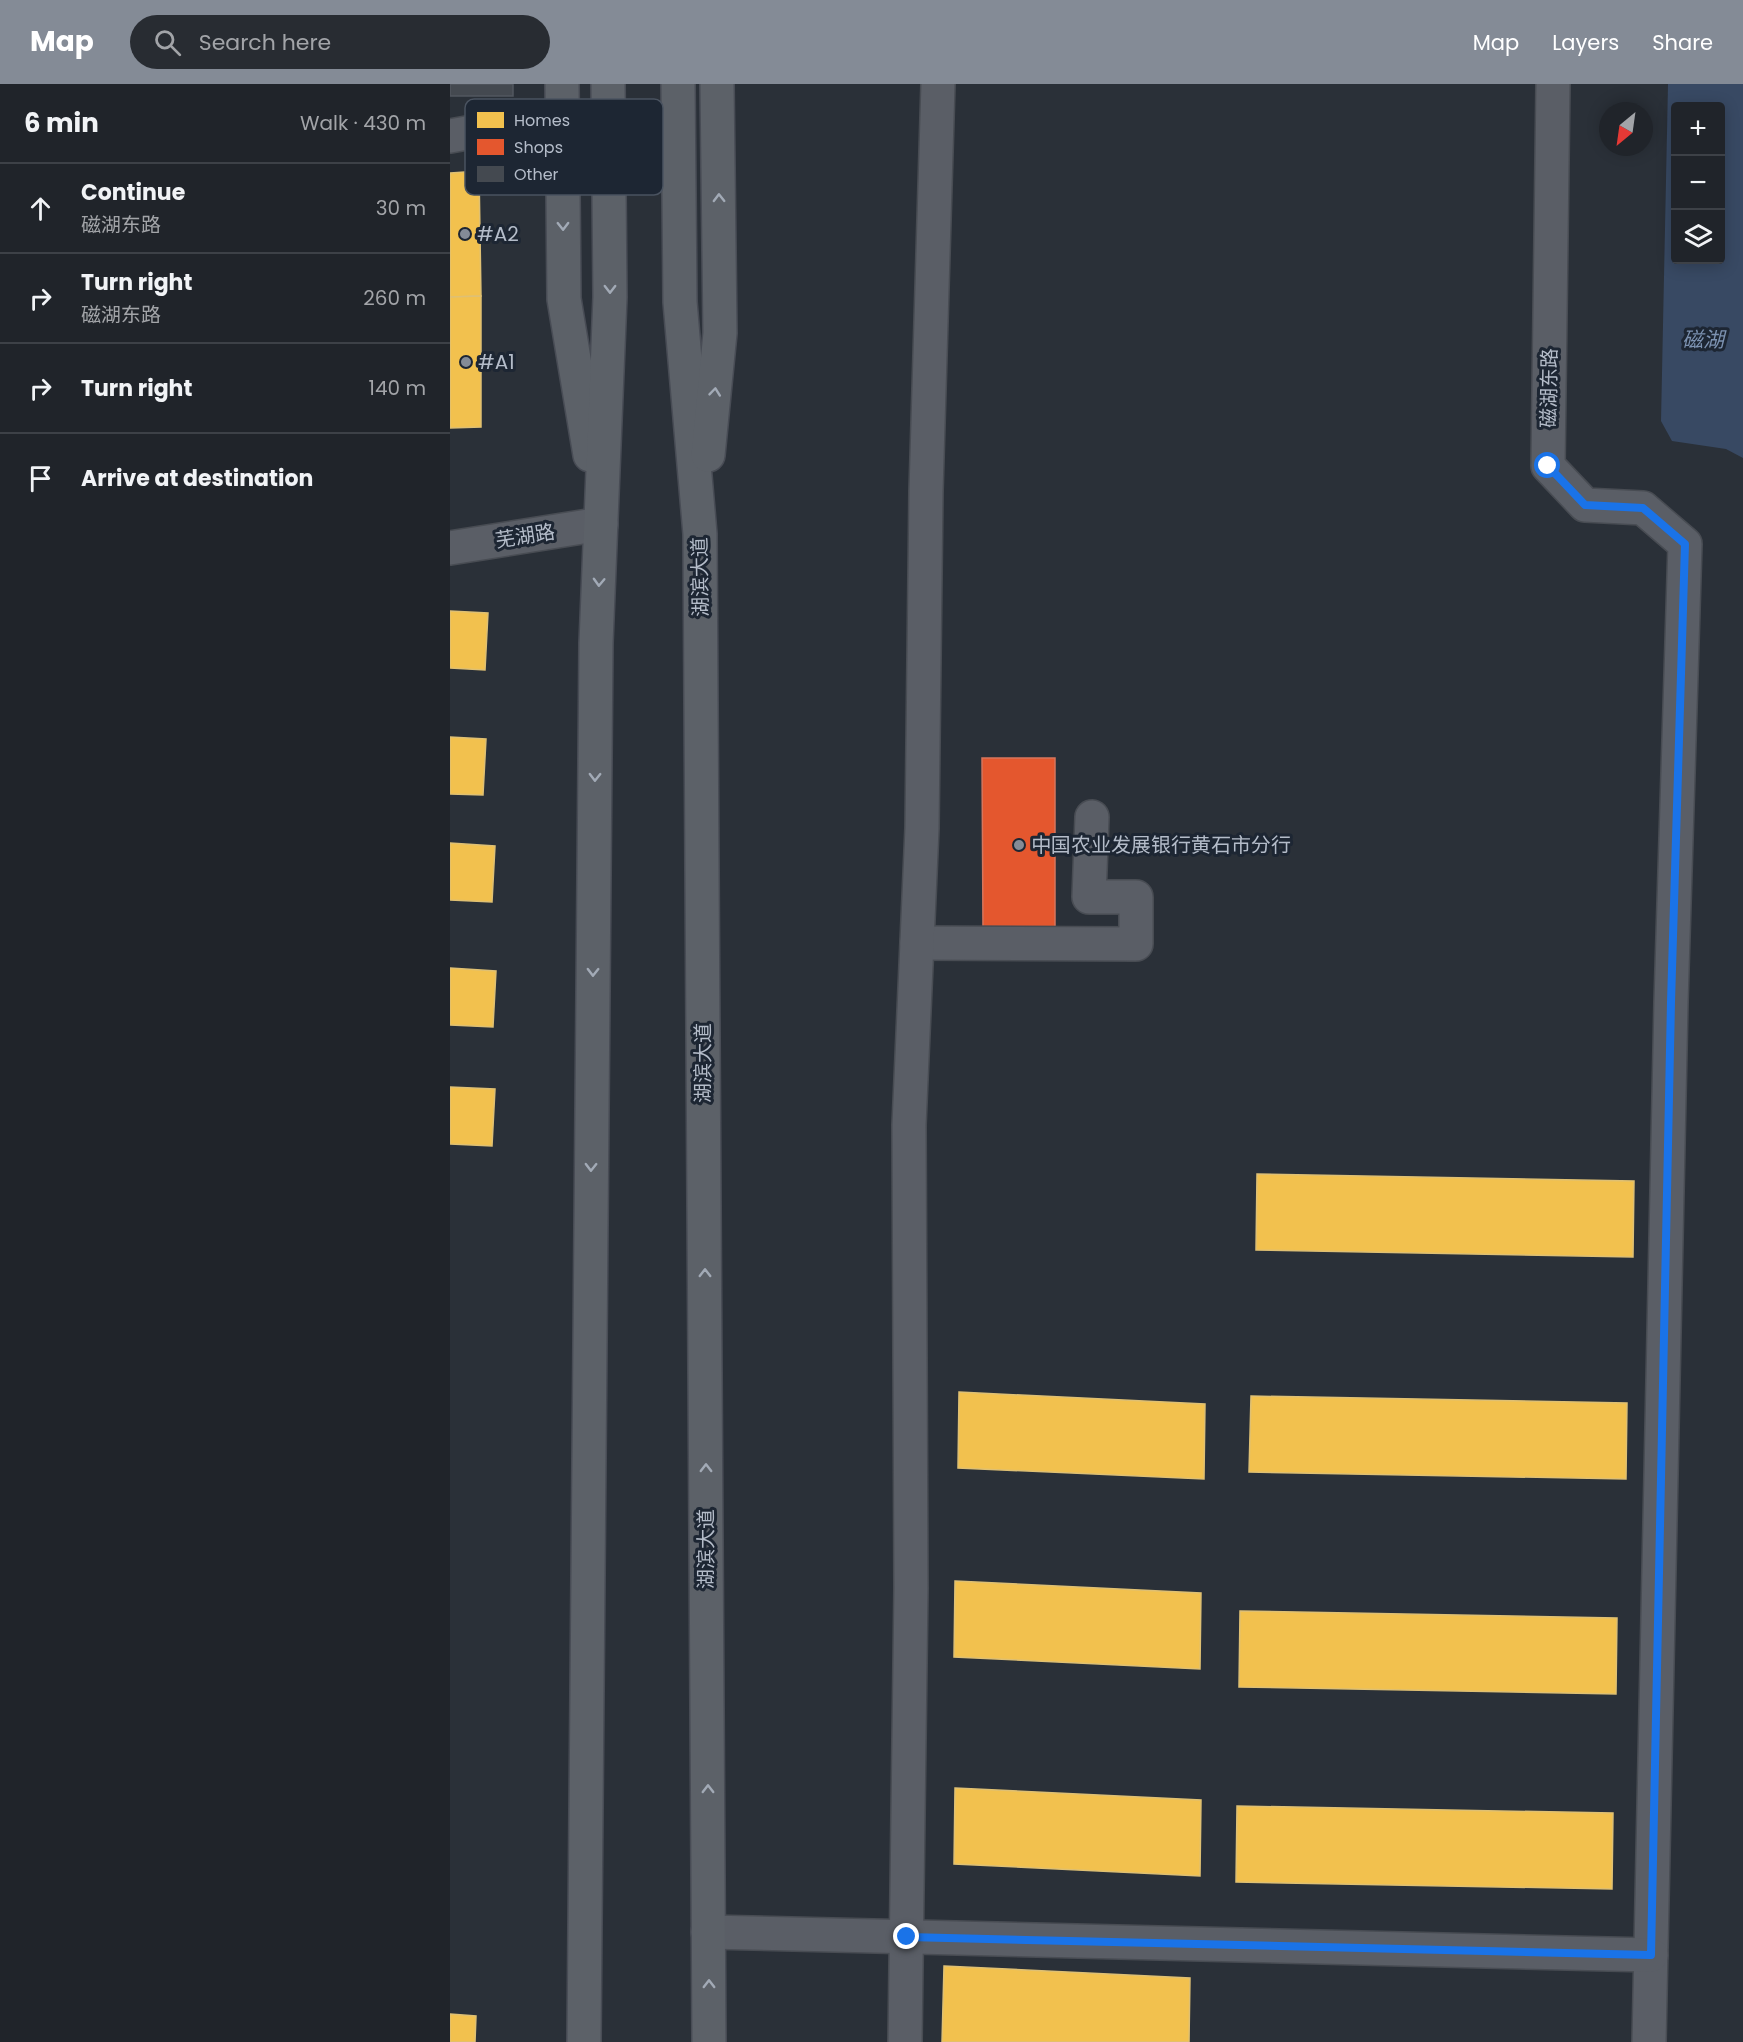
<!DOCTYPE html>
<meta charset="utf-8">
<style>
body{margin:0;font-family:Poppins,"Noto Sans SC",sans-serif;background:#282c32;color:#f1f3f6}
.controls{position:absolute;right:18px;top:18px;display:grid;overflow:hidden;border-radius:6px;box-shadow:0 3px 15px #0003}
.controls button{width:54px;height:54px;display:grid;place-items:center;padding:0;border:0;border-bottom:2px solid #3d4147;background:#20242a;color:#f1f3f6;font:30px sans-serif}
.compass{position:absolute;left:1149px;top:18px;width:54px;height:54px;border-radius:50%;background:#20242a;box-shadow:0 3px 15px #0003;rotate:209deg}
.stop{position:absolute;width:18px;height:18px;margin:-14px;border:4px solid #1a73e8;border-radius:50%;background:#fff}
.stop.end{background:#1a73e8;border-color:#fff;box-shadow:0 2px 6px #0008}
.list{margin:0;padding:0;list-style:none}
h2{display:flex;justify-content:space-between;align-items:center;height:78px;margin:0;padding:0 24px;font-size:26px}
h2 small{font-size:20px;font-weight:400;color:#a2a4a8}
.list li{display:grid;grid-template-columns:39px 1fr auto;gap:18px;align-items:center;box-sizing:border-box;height:90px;padding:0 24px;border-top:2px solid #3d4147}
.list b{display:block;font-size:22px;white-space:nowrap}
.list p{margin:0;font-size:20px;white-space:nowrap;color:#a2a4a8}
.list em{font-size:20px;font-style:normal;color:#a2a4a8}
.icon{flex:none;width:33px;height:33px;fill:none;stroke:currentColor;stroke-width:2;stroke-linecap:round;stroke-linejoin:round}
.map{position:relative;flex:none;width:1293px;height:1958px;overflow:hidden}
header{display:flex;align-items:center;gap:36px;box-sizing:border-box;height:84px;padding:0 30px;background:#848b96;color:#fff}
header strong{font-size:28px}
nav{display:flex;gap:33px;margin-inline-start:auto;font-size:21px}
.search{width:420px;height:54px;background:#282c32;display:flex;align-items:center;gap:15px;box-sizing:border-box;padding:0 21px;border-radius:33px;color:#a2a4a8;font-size:22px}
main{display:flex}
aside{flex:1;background:#20242a}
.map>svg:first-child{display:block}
.water{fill:#384963;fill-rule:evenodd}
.homes{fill:#f2c14e;stroke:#dfc073;stroke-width:1.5}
.shops{fill:#e4572e;stroke:#d6755c;stroke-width:1.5}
.building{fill:#444950;stroke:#52575f;stroke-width:1.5}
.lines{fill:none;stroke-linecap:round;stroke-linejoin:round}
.minor-casing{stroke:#484c53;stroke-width:36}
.major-casing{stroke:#484c55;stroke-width:36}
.minor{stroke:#5a5e66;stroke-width:33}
.major{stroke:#5c6168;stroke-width:33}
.oneway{stroke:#a2aab6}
.route{stroke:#1a73e8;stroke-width:8}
.poi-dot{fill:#848b96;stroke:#1d2633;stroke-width:2}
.labels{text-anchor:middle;stroke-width:6;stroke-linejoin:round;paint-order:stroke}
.poi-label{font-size:20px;fill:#b4bcc9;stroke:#1d2633;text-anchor:start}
.street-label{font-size:20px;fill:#b4bcc9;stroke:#1d2633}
.water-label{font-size:21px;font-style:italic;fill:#7c92b1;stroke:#1d2633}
.key{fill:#1d2633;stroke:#4a5360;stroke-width:1.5}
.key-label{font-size:16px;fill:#b4bcc9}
</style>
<header>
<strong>Map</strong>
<div class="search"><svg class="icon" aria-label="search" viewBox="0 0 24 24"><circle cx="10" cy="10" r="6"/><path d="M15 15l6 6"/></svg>Search here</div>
<nav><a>Map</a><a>Layers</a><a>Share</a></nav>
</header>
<main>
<aside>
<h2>6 min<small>Walk · 430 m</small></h2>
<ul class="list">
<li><svg class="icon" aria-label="ahead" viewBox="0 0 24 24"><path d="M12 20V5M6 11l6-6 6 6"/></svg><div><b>Continue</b><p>磁湖东路</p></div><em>30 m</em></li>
<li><svg class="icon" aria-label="right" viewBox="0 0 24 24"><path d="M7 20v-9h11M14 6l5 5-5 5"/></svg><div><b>Turn right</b><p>磁湖东路</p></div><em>260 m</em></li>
<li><svg class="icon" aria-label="right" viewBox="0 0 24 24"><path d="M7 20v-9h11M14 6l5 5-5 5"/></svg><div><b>Turn right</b></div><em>140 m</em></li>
<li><svg class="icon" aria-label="arrive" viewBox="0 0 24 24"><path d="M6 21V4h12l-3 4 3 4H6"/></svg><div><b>Arrive at destination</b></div></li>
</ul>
</aside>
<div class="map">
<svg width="1293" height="1958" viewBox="0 0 1293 1958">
<rect width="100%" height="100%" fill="#2a3038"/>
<path class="water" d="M 1218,0 L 1293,0 L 1293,374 L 1276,365 L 1222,357 L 1211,337 ZM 1226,22 L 1270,22 L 1270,176 L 1226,176 Z"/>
<g class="homes">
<polygon points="29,87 31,212 0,213 0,89"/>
<polygon points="31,212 31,343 0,344 0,213"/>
<polygon points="0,527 38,529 35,586 0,584"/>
<polygon points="0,653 36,655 33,711 0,710"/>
<polygon points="0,759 45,762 42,818 0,816"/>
<polygon points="0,884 46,887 43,943 0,941"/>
<polygon points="0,1003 45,1005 42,1062 0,1060"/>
<polygon points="807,1090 1184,1097 1183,1173 806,1166"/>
<polygon points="509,1308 755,1320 754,1395 508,1384"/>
<polygon points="801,1312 1177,1319 1176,1395 799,1388"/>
<polygon points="505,1497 751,1509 750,1585 504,1573"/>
<polygon points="790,1527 1167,1534 1166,1610 789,1603"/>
<polygon points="505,1704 751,1716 750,1792 504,1780"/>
<polygon points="787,1722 1163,1729 1162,1805 786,1798"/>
<polygon points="494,1882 740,1894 739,1958 492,1958"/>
<polygon points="0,1930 26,1932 25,1958 0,1958"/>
</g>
<polygon class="shops" points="532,674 605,674 605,847 533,847"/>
<rect class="building" x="0" y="0" width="63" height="12"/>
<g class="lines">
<defs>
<g id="minor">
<polyline points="1103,0 1098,382 1135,421 1193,424 1235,460 1221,918 1199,1958"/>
<polyline points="0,52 112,32"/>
<polyline points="0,464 151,440"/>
<polyline points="467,859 686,860 686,813 639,813 642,733"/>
<polyline points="258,1848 1201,1871"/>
<polyline points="455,1958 461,1504 459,1041 472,744 476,407 488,0"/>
</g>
<g id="major">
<polyline points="112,0 114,215 140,371"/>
<polyline points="228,0 230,218 250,450 259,1958"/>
<polyline points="258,371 270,249 267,0"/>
<polyline points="134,1958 146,559 160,213 158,0"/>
</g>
</defs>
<use href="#minor" class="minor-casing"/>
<use href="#major" class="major-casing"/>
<use href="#minor" class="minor"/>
<use href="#major" class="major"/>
</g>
<defs><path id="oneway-chevron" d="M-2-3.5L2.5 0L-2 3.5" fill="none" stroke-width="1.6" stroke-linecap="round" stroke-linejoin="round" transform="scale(1.5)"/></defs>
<g class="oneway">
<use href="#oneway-chevron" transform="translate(269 114) rotate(-91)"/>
<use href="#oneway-chevron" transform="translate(113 142) rotate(89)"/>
<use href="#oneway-chevron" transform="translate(160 205) rotate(90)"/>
<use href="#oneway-chevron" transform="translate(265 308) rotate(-84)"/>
<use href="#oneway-chevron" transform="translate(149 498) rotate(92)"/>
<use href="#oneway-chevron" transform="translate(145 693) rotate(91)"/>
<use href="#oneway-chevron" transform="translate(143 888) rotate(91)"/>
<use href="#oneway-chevron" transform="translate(141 1083) rotate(91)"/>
<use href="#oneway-chevron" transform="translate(255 1189) rotate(-90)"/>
<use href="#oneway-chevron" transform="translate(256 1384) rotate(-90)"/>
<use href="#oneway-chevron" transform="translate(258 1705) rotate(-90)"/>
<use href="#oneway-chevron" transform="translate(259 1900) rotate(-90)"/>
</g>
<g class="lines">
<polyline class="route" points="457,1853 1201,1871 1221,918 1235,460 1193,424 1135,421 1098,382"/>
</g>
<g class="poi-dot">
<circle cx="15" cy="150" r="6"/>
<circle cx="16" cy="278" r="6"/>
<circle cx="569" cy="761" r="6"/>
</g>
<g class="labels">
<g class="poi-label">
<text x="27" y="157">#A2</text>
<text x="28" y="285">#A1</text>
<text x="581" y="768">中国农业发展银行黄石市分行</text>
</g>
<g class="street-label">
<text transform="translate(1099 304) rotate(-89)" y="7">磁湖东路</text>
<text transform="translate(75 452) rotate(-9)" y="7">芜湖路</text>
<text transform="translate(250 493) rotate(-91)" y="7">湖滨大道</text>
<text transform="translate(253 979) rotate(-90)" y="7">湖滨大道</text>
<text transform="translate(256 1465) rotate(-90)" y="7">湖滨大道</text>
</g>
<g class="water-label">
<text x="1253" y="263">磁湖</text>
</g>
</g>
<rect x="15" y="15" width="198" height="96" rx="9" class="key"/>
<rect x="27" y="28" width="27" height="16" fill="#f2c14e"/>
<rect x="27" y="55" width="27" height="16" fill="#e4572e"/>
<rect x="27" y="82" width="27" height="16" fill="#444950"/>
<g class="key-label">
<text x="64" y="42">Homes</text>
<text x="64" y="69">Shops</text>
<text x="64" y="96">Other</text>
</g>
</svg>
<div class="controls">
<button>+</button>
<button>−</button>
<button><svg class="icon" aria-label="layers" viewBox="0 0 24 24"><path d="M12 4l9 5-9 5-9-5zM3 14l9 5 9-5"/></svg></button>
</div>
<svg class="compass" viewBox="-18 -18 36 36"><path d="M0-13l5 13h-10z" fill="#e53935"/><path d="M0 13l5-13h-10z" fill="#a2a4a8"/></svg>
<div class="stop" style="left:1098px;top:382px"></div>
<div class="stop end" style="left:457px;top:1853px"></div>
</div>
</main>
